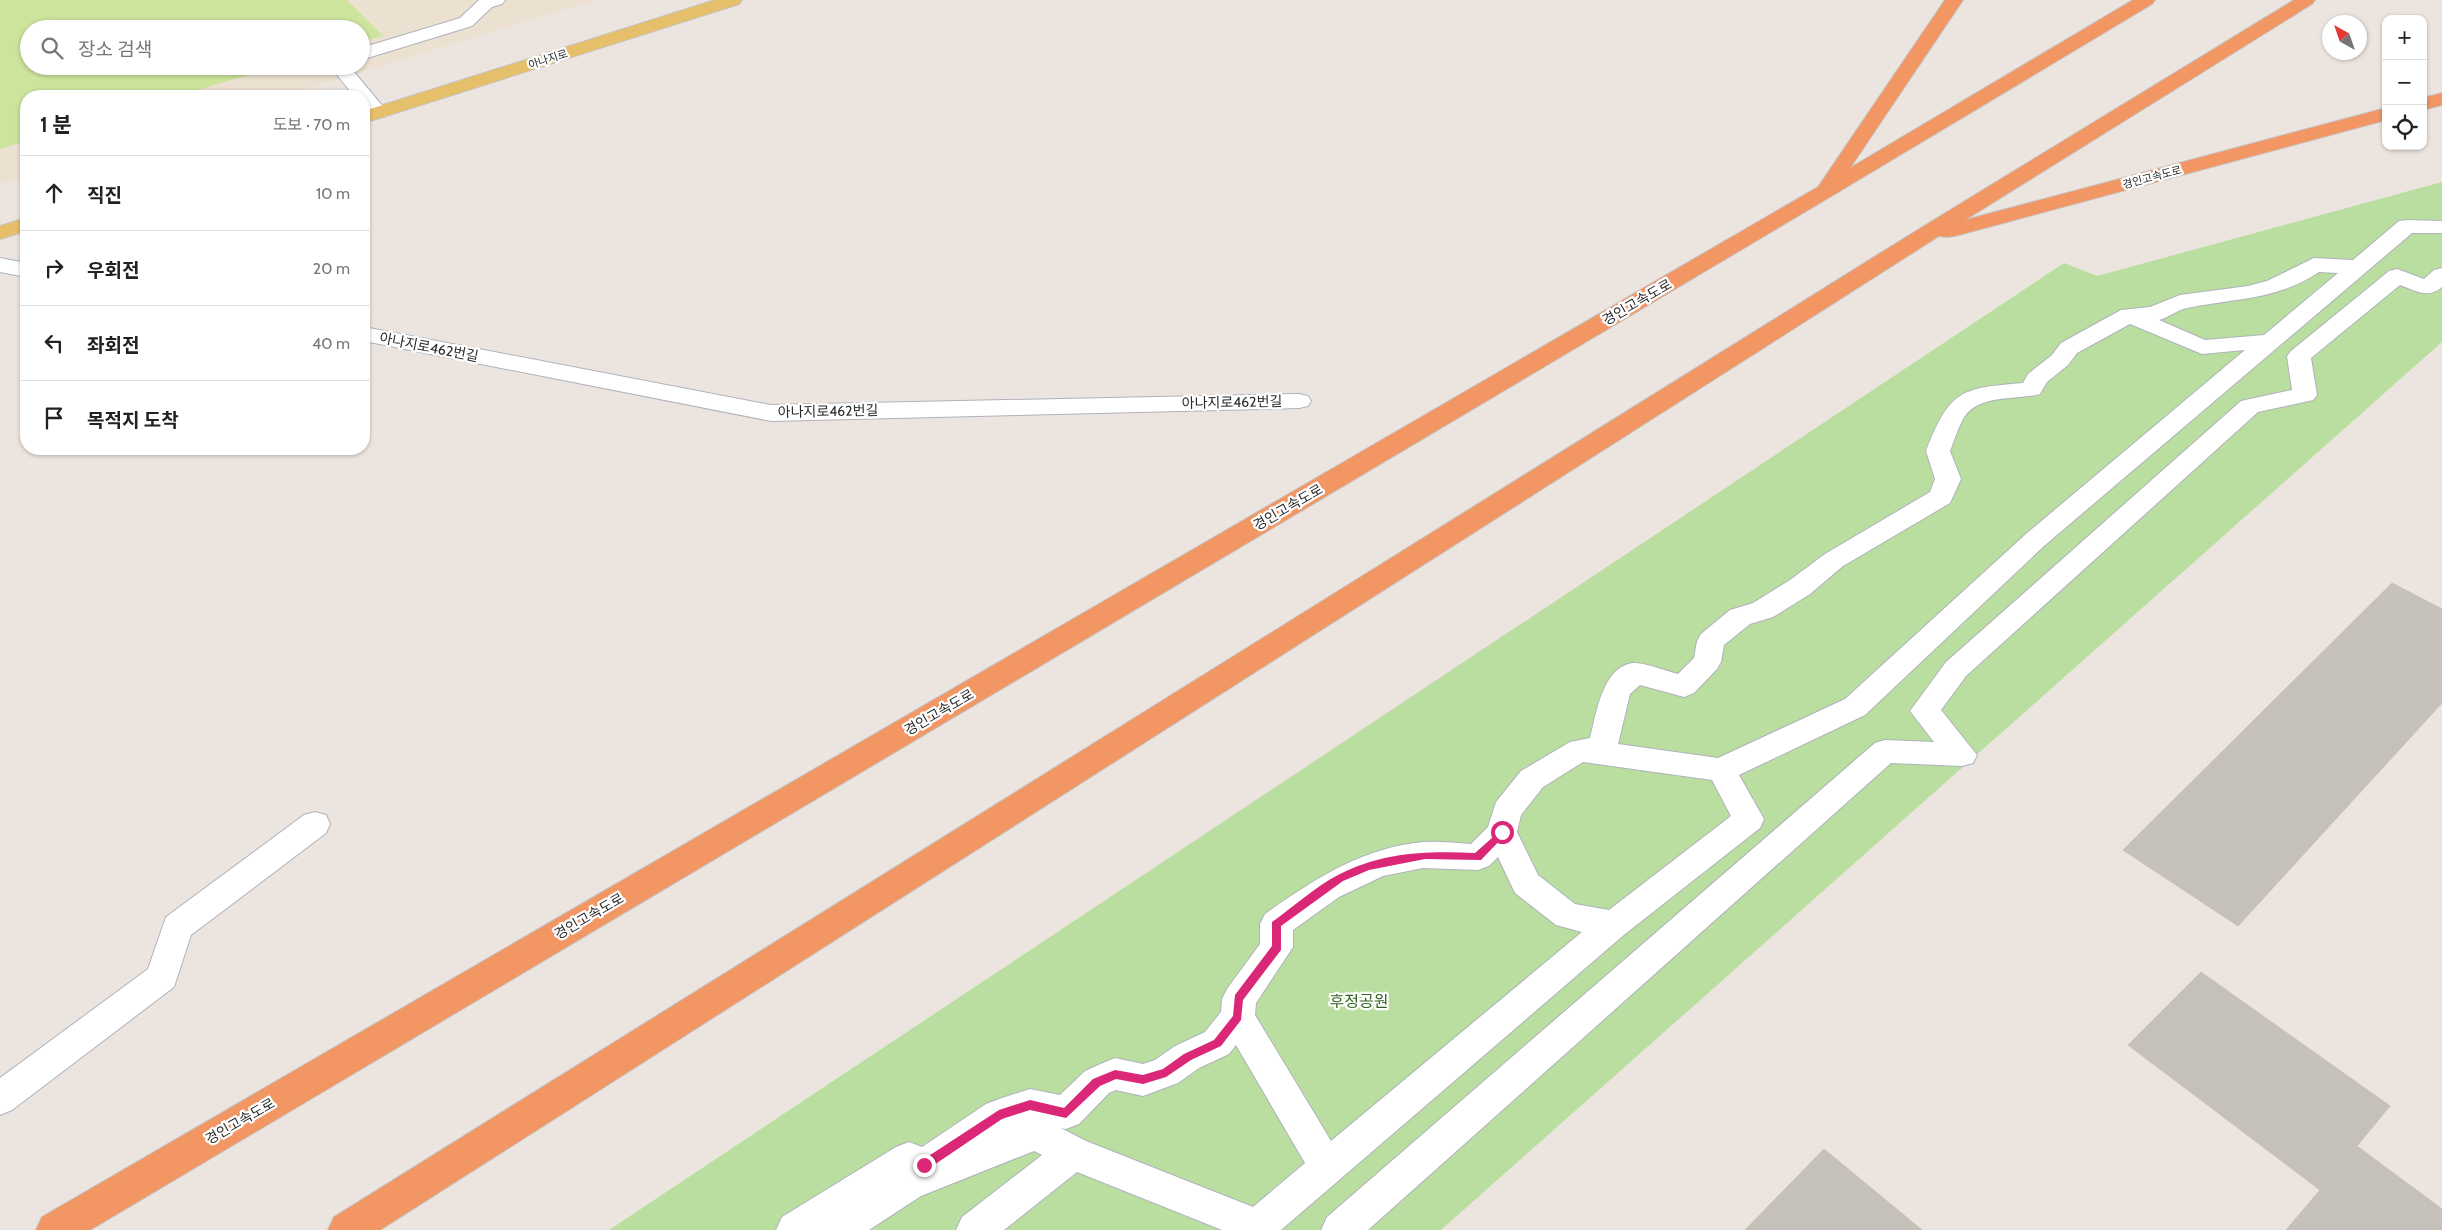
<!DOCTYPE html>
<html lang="ko">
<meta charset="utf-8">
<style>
body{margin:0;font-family:Cabin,"Noto Sans KR",sans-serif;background:#f2f2f2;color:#222}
.controls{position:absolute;right:15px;top:15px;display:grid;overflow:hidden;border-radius:10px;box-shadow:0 1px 4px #0004}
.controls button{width:45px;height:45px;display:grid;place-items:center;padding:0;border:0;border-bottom:1px solid #e0e0e0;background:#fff;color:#222;font:25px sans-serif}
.compass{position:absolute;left:2322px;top:15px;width:45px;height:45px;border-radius:50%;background:#fff;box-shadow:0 1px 4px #0004;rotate:320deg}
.stop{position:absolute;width:15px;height:15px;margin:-11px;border:4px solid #db2777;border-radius:50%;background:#fff}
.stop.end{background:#db2777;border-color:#fff;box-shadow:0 1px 5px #0008}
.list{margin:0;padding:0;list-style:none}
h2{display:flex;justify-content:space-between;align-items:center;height:65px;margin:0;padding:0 20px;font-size:21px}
h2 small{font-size:16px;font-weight:400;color:#767676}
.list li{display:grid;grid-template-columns:32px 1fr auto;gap:15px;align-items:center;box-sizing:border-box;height:75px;padding:0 20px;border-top:1px solid #e0e0e0}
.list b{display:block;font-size:19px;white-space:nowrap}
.list em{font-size:16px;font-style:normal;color:#767676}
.icon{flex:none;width:28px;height:28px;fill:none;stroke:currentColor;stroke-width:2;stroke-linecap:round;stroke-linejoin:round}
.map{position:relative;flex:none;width:2442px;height:1230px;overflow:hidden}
.search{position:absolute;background:#fff;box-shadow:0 1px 4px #0004;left:20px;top:20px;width:350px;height:55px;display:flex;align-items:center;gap:12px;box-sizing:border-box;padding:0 18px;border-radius:28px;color:#767676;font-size:19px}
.panel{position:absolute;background:#fff;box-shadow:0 1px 4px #0004;left:20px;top:90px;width:350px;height:365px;border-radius:20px}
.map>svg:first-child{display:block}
.education{fill:#ece1d0;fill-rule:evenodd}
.green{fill:#badea0}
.pitch{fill:#cce49c}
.building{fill:#c5c0ba;stroke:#c7c1b8}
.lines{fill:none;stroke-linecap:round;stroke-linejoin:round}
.minor-casing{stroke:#afb2bb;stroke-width:2}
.major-casing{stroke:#c4c4c4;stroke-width:2}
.highway-casing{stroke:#c4c4c4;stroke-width:2}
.minor{fill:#fff;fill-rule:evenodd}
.major{fill:#e6bf6a;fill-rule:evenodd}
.highway{fill:#f29664;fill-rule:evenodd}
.route{fill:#db2777}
.labels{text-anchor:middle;stroke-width:4.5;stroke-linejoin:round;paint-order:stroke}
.far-street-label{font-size:11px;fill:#2b2b2b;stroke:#fff}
.street-label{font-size:14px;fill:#2b2b2b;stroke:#fff}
.near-park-label{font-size:16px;fill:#336320;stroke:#fff}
</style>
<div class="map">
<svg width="2442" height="1230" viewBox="0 0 2442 1230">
<rect width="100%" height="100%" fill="#ece5df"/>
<path class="education" d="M 0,0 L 595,0 L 283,96 L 26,96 L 26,176 L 0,184 ZM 29,29 L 361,29 L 361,66 L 29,66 Z"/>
<polygon class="green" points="2442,182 2442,342 1441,1230 609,1230 2064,263 2097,276"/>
<polygon class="pitch" points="0,0 347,0 383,36 361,42 361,29 29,29 29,66 279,66 177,96 26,96 26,141 0,149"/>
<g class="building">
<polygon points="2392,583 2442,609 2442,703 2238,926 2123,850"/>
<polygon points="2201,972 2390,1106 2357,1146 2442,1209 2442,1230 2286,1230 2320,1190 2128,1045"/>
<polygon points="1824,1149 1922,1230 1745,1230"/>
</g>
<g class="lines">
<defs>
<g id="minor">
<polygon points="479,0 505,0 502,4 492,7 472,26 361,60 361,48 460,18"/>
<polygon points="330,66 349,66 385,109 388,113 385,117 371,117 364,108 364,96 354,96"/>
<path d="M 2407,220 L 2442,221 L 2442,233 L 2412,233 L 2044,546 L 1865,715 L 1739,775 L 1764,819 L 1760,828 L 1625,934 L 1281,1230 L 1222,1230 L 1077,1172 L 1004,1230 L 956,1230 L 962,1217 L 1042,1155 L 1034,1151 L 921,1196 L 869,1230 L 776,1230 L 782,1217 L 896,1147 L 909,1142 L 922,1147 L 986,1104 L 999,1099 L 1030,1089 L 1060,1095 L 1085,1071 L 1103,1063 L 1115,1058 L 1143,1064 L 1155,1060 L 1175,1046 L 1205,1032 L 1221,1012 L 1222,999 L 1227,989 L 1260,944 L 1260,924 L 1265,914 C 1313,880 1363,847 1424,842 C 1440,841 1455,843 1471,844 L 1488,827 L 1496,802 L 1521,771 L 1570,742 L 1590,738 C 1596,715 1602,668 1632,663 C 1643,662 1667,671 1678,674 L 1694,658 L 1697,641 L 1701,634 L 1730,610 L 1753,603 L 1790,580 L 1825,554 L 1930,492 L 1935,479 L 1926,451 C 1950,391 1959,388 2023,383 L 2028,374 L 2052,355 L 2061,343 L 2121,310 L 2150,307 L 2180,295 L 2248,286 L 2267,281 L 2314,258 L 2353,260 L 2399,221 ZM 2319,272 L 2338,273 L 2264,335 L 2205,340 L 2159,320 C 2169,317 2177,310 2187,308 C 2234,298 2276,301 2319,272 ZM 2130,324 L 2202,354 L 2245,350 L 2026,534 L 1845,699 L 1718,758 L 1618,744 L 1630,694 L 1640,685 L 1684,697 L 1694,693 L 1717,669 L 1721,662 L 1724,645 L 1750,624 L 1773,617 L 1810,594 L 1843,566 L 1950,503 L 1961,479 L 1950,451 C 1954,441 1957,431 1962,421 C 1976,393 2015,401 2040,394 L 2047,382 L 2068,365 L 2077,353 ZM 1583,762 L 1712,780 L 1731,816 L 1609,910 L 1575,904 L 1538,875 L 1517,832 L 1521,815 L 1543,787 ZM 1498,857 L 1515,893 L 1556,925 L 1582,932 L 1331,1141 L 1255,1015 L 1256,1003 L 1293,947 L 1293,930 L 1339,897 L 1383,876 L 1423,868 L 1478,870 L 1489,866 ZM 1236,1045 L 1305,1163 L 1253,1207 L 1086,1141 L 1061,1128 L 1066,1129 L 1079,1124 L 1109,1093 L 1116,1090 L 1143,1096 L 1178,1083 L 1199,1068 L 1229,1054 Z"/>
<polygon points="0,258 26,263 26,277 0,272"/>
<path d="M 2442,268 L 2442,287 C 2428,299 2416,291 2400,285 L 2311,358 L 2317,395 L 2313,400 L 2258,412 L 1966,676 L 1941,710 L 1977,755 L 1973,763 L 1962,766 L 1891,763 L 1368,1230 L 1321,1230 L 1327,1217 L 1875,743 L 1885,740 L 1934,742 L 1910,711 L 1946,662 L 2241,401 L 2292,390 L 2287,356 L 2291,351 L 2389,271 L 2397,269 L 2424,279 L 2434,270 Z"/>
<polygon points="364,327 771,405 1299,394 1308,396 1311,401 1308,406 1299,408 771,421 364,341"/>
<polygon points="315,812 326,815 330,824 326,833 191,935 174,987 12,1110 0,1115 0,1078 148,969 166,917 304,815"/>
</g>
<g id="major">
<polygon points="715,0 742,0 739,4 364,123 364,111"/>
<polygon points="26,218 26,231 0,239 0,226"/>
</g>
<g id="highway">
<polygon points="1945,0 1963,0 1850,168 2133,0 2155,0 2152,4 1830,197 90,1230 36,1230 42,1217 1818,187"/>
<polygon points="2294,0 2315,0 2312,4 1965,220 2386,108 2386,120 1955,236 1947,237 1939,236 380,1230 328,1230 334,1217 1911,234"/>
<polygon points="2442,93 2442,105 2423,110 2423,98"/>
</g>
</defs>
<use href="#minor" class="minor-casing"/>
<use href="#major" class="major-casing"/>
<use href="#highway" class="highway-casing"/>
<use href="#minor" class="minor"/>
<use href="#major" class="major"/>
<use href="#highway" class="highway"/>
</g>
<path class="route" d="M 1502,829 L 1505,830 L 1505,835 L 1481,860 L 1425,859 L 1369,870 L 1343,881 L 1281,926 L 1281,950 L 1243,1000 L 1241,1020 L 1221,1046 L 1191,1060 L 1166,1077 L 1143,1084 L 1116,1079 L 1100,1086 L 1066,1118 L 1030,1110 L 1002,1119 L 928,1169 L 921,1169 L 921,1161 L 999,1110 L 1030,1100 L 1064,1108 L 1093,1079 L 1115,1070 L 1143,1075 L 1163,1069 L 1184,1054 L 1214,1040 L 1233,1016 L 1235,995 L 1272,946 L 1272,922 C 1293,907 1315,887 1338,875 C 1383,852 1426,851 1475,853 Z"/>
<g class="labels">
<g class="far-street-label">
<text transform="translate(548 59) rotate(-18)" y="4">아나지로</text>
<text transform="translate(2152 177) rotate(-15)" y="4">경인고속도로</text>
</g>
<g class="street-label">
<text transform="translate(1637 302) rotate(-30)" y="5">경인고속도로</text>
<text transform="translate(429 347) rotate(11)" y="5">아나지로462번길</text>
<text transform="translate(1232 402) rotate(-1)" y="5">아나지로462번길</text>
<text transform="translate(828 411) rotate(-1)" y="5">아나지로462번길</text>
<text transform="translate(1288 507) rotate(-30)" y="5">경인고속도로</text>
<text transform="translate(939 712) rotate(-30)" y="5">경인고속도로</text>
<text transform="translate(589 916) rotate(-30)" y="5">경인고속도로</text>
<text transform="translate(240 1121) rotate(-30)" y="5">경인고속도로</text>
</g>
<g class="near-park-label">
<text x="1359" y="1007">후정공원</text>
</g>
</g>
</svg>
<div class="controls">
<button>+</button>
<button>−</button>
<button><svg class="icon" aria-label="locate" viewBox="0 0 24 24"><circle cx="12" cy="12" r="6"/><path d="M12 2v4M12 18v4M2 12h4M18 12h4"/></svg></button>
</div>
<svg class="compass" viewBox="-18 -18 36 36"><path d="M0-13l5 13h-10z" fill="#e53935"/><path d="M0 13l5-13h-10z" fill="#767676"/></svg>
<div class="stop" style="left:1502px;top:832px"></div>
<div class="stop end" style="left:924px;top:1165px"></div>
<div class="search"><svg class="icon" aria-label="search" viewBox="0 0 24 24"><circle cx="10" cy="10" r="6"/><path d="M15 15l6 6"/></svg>장소 검색</div>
<section class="panel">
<h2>1 분<small>도보 · 70 m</small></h2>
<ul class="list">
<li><svg class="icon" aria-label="ahead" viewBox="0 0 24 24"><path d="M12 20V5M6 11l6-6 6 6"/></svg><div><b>직진</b></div><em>10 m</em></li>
<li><svg class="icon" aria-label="right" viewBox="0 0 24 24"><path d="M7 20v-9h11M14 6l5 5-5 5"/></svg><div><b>우회전</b></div><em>20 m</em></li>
<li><svg class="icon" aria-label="left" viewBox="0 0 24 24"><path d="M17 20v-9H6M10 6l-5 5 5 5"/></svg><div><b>좌회전</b></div><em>40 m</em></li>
<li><svg class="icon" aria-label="arrive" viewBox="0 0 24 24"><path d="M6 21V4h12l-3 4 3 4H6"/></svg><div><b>목적지 도착</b></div></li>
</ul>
</section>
</div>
